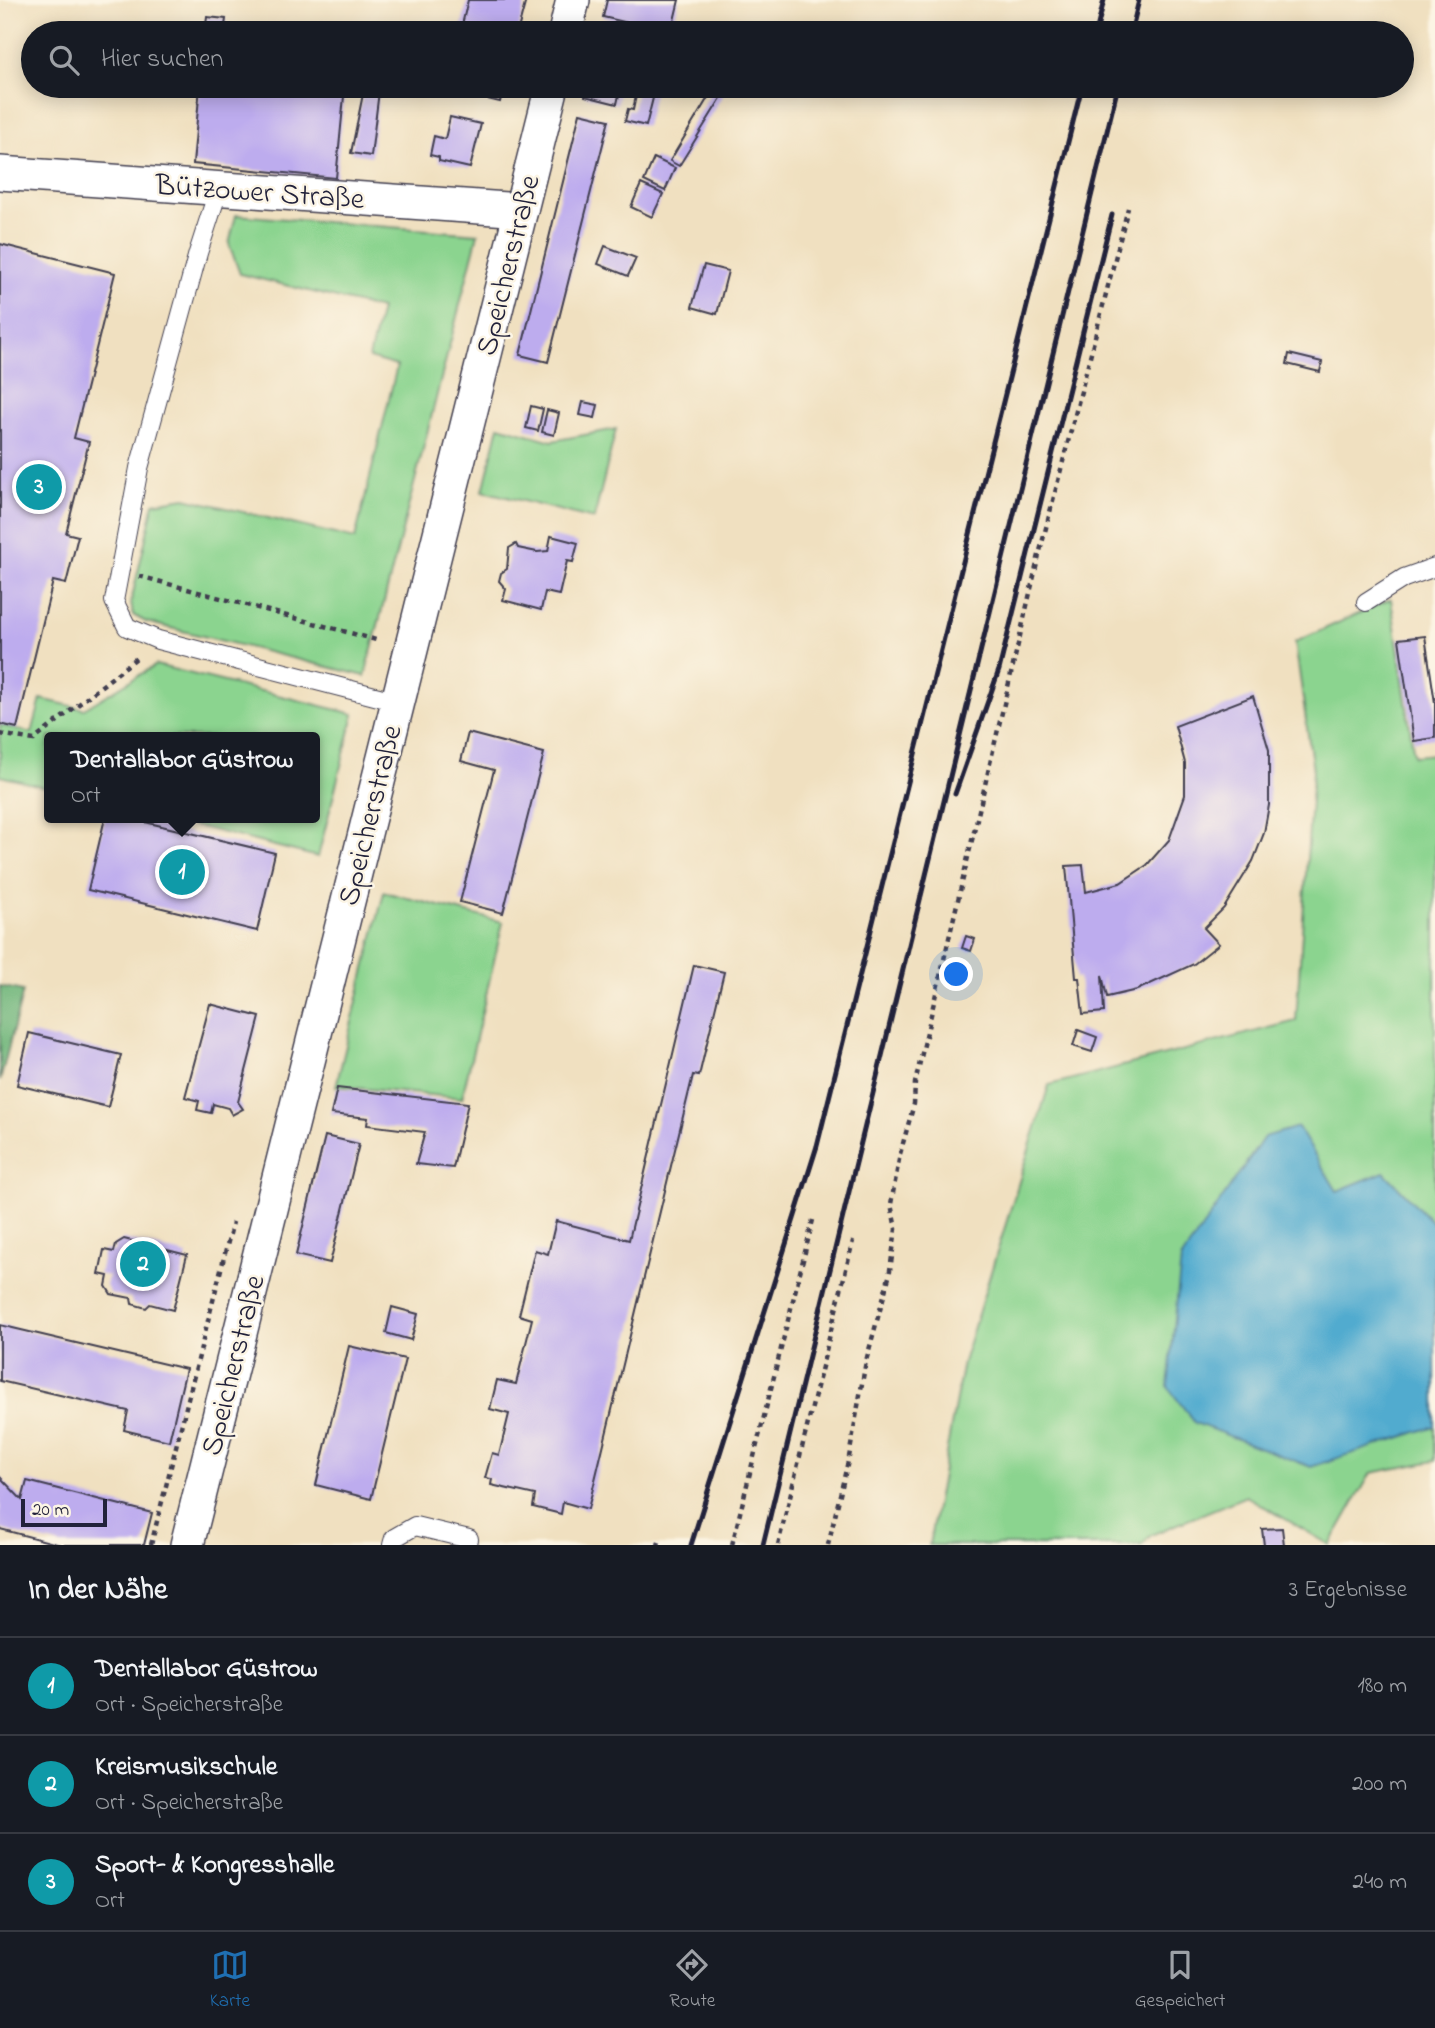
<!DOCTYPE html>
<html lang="de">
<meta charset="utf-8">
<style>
body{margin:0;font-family:"Indie Flower",sans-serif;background:#242831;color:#f1f3f6}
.scale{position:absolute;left:21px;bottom:18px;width:86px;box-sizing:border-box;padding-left:7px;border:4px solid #22223b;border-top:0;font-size:19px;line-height:24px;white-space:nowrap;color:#22223b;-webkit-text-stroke:5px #fcf5e5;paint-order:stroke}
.you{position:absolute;left:957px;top:975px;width:24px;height:24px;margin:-18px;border:5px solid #fff;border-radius:50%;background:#1a73e8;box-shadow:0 0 0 10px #1a73e833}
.badge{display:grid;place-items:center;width:46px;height:46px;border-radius:50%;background:#1f6fb2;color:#fff;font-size:23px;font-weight:700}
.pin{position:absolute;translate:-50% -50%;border:4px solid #fff;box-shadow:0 2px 7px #0006}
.popup{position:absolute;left:44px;top:732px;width:276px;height:91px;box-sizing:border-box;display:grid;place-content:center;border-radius:7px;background:#171b24;filter:drop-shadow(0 2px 5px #0005);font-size:23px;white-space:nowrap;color:#9ea1a6}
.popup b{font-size:26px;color:#f1f3f6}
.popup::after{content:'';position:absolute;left:50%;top:100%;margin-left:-14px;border:14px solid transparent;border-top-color:#171b24}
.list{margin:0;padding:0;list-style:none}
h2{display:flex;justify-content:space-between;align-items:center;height:91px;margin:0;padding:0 28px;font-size:30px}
h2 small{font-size:23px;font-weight:400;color:#9ea1a6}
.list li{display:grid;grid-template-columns:46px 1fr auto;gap:21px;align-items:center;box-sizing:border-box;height:98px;padding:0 28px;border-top:2px solid #363941}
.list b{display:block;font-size:26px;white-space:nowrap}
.list p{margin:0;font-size:23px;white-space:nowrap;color:#9ea1a6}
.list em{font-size:23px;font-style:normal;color:#9ea1a6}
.icon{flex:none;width:38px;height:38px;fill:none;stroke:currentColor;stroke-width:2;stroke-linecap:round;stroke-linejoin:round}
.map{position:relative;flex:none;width:1435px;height:1545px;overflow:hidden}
.search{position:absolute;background:#171b24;box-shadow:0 4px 18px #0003;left:21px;right:21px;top:21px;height:77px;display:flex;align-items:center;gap:18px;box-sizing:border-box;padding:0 24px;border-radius:38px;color:#9ea1a6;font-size:26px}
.sheet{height:385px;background:#171b24}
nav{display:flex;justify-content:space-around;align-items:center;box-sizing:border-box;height:98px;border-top:2px solid #363941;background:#171b24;font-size:19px;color:#9ea1a6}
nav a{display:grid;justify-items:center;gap:4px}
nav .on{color:#1f6fb2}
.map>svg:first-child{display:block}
.green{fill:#8bd48f;stroke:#567b65;stroke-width:2}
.forest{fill:#70b67a;stroke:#496c5a;stroke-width:2}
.water{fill:#51abcf;stroke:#3a6685;stroke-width:2}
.building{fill:#bdacee}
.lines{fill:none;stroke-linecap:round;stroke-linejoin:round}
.service-casing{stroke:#413e4f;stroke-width:20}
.minor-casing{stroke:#413e4f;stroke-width:36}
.path{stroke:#413e4f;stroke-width:4.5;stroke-dasharray:5 5;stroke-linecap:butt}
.service{stroke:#fff;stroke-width:18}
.minor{stroke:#fff;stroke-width:33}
.rail{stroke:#22223b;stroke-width:5}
.labels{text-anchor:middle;stroke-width:5;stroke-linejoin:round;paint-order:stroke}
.street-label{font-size:30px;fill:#22223b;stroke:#fcf5e5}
</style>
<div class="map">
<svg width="1435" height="1545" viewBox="0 0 1435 1545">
<rect width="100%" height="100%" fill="#fcf5e5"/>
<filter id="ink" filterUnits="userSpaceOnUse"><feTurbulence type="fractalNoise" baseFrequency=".0143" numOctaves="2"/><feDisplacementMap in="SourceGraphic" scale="14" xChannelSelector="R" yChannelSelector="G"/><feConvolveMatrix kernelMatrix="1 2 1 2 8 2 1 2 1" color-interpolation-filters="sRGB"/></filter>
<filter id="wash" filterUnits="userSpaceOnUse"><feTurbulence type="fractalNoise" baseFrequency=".00686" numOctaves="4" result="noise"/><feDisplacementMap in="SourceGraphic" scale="28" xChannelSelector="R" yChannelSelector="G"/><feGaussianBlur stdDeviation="1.57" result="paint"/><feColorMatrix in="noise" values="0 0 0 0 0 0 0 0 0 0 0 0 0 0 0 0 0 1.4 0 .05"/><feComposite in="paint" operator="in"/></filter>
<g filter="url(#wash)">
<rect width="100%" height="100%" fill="#f0e0c0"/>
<g class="green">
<polygon points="236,215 478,234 365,676 146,622 133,615 131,602 154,503 185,498 355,539 397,366 369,358 381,309 240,274 229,244"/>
<polygon points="499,426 552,441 616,429 594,519 483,491"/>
<polygon points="1391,599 1414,756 1435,754 1435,1461 1371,1473 1330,1545 1246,1496 1151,1535 1142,1545 929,1545 963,1362 1049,1085 1296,1021 1313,770 1295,642"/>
<polygon points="156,665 354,714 318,857 165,818 315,818 315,737 49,737 49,788 0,776 0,725 32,733 41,699 84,709"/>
<polygon points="384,892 503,922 462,1098 336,1086"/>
</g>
<polygon class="forest" points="0,986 23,991 0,1081"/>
<polygon class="water" points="1298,1127 1337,1191 1384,1172 1435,1225 1435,1426 1311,1467 1195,1423 1168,1387 1181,1259 1264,1137"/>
<g id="blocks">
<g class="building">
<polygon points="468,0 526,0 517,33 460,33"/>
<polygon points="607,0 679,0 671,33 603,17"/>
<polygon points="207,17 226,19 225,26 279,33 205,33"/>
<polygon points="200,86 345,86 336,178 193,164"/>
<polygon points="447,86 504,86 500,102 446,89"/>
<polygon points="586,86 621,86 617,104 585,96"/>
<polygon points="638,86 656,86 646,126 625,121 628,109 633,110"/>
<polygon points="715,86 726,90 679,166 670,161"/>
<polygon points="364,89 379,91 371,156 351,153"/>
<polygon points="580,113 609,120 548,362 520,355"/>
<polygon points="450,117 481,124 470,168 439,161 439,157 430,155 434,136 445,139"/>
<polygon points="654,158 675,168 665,191 644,181"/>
<polygon points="641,184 663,194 652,217 631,207"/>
<polygon points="0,244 115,273 74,438 89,442 66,533 78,536 66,584 53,581 17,728 0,724"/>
<polygon points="605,246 636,258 628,276 598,264"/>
<polygon points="704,265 728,271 717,314 692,307"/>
<polygon points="1289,354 1322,362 1320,372 1287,364"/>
<polygon points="583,402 598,405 595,418 580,415"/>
<polygon points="531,406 543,409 538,431 526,428"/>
<polygon points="547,410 559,413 554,435 542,432"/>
<polygon points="551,536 578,543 573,562 567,561 559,595 545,592 541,610 503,600 506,589 499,581 501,573 507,569 509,548 516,544 518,548 537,552 548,551"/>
<polygon points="1425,636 1435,703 1435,738 1414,741 1399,639"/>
<polygon points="1253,696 1269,750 1269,805 1264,833 1253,861 1224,908 1204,928 1219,944 1194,964 1137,990 1107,997 1102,975 1104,1012 1083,1014 1079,978 1076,978 1066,866 1083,865 1086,892 1120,883 1147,865 1169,840 1185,795 1185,763 1175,726"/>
<polygon points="468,733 544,753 503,913 460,902 494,770 461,761"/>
<polygon points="105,818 128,818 275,853 257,931 88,890"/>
<polygon points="966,936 975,939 971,951 962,948"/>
<polygon points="694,965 724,972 699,1076 693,1075 588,1509 563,1502 561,1514 533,1507 535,1495 491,1485 492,1479 485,1478 492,1453 499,1455 509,1414 490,1409 497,1380 516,1384 532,1319 519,1315 535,1250 548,1254 556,1221 629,1240"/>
<polygon points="210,1004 260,1017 238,1102 243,1109 232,1115 228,1108 213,1104 211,1113 197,1110 199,1101 185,1097"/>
<polygon points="1078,1030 1097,1037 1092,1052 1073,1046"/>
<polygon points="29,1033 121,1055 108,1107 17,1085"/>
<polygon points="337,1088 468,1103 453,1168 416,1164 425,1132 367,1125 368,1118 331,1114"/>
<polygon points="325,1136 359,1144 330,1263 296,1255"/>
<polygon points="124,1239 187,1255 173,1310 150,1304 146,1308 132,1304 131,1298 111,1294 106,1286 108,1276 99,1274 104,1250 114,1252 116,1244"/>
<polygon points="392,1307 418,1314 411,1340 386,1333"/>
<polygon points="0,1325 186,1369 169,1441 124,1430 128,1411 0,1381"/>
<polygon points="349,1346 405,1359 371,1499 316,1485"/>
<polygon points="0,1477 22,1500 27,1481 152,1513 144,1545 61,1545 0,1529"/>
<polygon points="1282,1528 1284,1545 1264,1545 1262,1529"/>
</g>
</g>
</g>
<g filter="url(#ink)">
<use href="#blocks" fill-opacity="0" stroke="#413e4f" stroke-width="2"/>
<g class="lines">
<defs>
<g id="service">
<polyline points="219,188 198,253 139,468 114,601 127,627 158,640 398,702"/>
<polyline points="1366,602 1404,578 1435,567"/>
<polyline points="392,1545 394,1538 415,1526 469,1539 467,1545"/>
</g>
<g id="minor">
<polyline points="565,33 573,0"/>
<polyline points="0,173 521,210"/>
<polyline points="187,1545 552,86"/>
</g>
</defs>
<use href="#service" class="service-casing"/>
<use href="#minor" class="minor-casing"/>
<g class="path">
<polyline points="139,576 380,641"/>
<polyline points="0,734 34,740 139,656"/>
<polyline points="151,1545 233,1222"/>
<polyline points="658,1545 659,1542"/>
<polyline points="732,1545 813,1220"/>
<polyline points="778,1545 853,1241"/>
<polyline points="828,1545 849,1457 866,1361 889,1277 896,1229 891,1204 900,1154 914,1104 915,1083 1038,559 1128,208"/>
</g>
<use href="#service" class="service"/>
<use href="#minor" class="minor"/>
<g class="rail">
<polyline points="1096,33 1104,0"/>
<polyline points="1131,33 1139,0"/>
<polyline points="955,794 999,670 1112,215"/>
<polyline points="691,1545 817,1146 1082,86"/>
<polyline points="763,1545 1118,86"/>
</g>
</g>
</g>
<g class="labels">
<g class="street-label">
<text transform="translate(260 191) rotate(4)" y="10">Bützower Straße</text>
<text transform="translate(507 265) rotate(-76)" y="10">Speicherstraße</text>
<text transform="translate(369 815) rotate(-76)" y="10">Speicherstraße</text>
<text transform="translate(232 1365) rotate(-76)" y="10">Speicherstraße</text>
</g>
</g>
</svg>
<div class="scale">20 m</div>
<div class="you"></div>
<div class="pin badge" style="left:182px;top:872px;background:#0f9aa8">1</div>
<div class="popup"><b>Dentallabor Güstrow</b>Ort</div>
<div class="pin badge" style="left:143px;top:1264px;background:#0f9aa8">2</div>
<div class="pin badge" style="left:39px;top:487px;background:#0f9aa8">3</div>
<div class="search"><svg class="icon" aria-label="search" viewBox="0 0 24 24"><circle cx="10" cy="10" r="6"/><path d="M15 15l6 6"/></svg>Hier suchen</div>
</div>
<section class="sheet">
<h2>In der Nähe<small>3 Ergebnisse</small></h2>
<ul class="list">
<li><span class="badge" style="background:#0f9aa8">1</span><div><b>Dentallabor Güstrow</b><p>Ort · Speicherstraße</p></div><em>180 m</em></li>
<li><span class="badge" style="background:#0f9aa8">2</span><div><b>Kreismusikschule</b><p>Ort · Speicherstraße</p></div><em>200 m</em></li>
<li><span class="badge" style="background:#0f9aa8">3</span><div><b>Sport- &amp; Kongresshalle</b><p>Ort</p></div><em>240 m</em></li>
</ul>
</section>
<nav>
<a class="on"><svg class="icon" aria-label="map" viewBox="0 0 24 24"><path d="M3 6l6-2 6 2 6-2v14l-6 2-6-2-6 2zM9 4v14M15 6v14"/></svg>Karte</a>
<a><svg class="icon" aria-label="directions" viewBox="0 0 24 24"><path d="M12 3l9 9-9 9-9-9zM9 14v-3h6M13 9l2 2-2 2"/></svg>Route</a>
<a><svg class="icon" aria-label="saved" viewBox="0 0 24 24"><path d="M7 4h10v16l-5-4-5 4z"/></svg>Gespeichert</a>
</nav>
